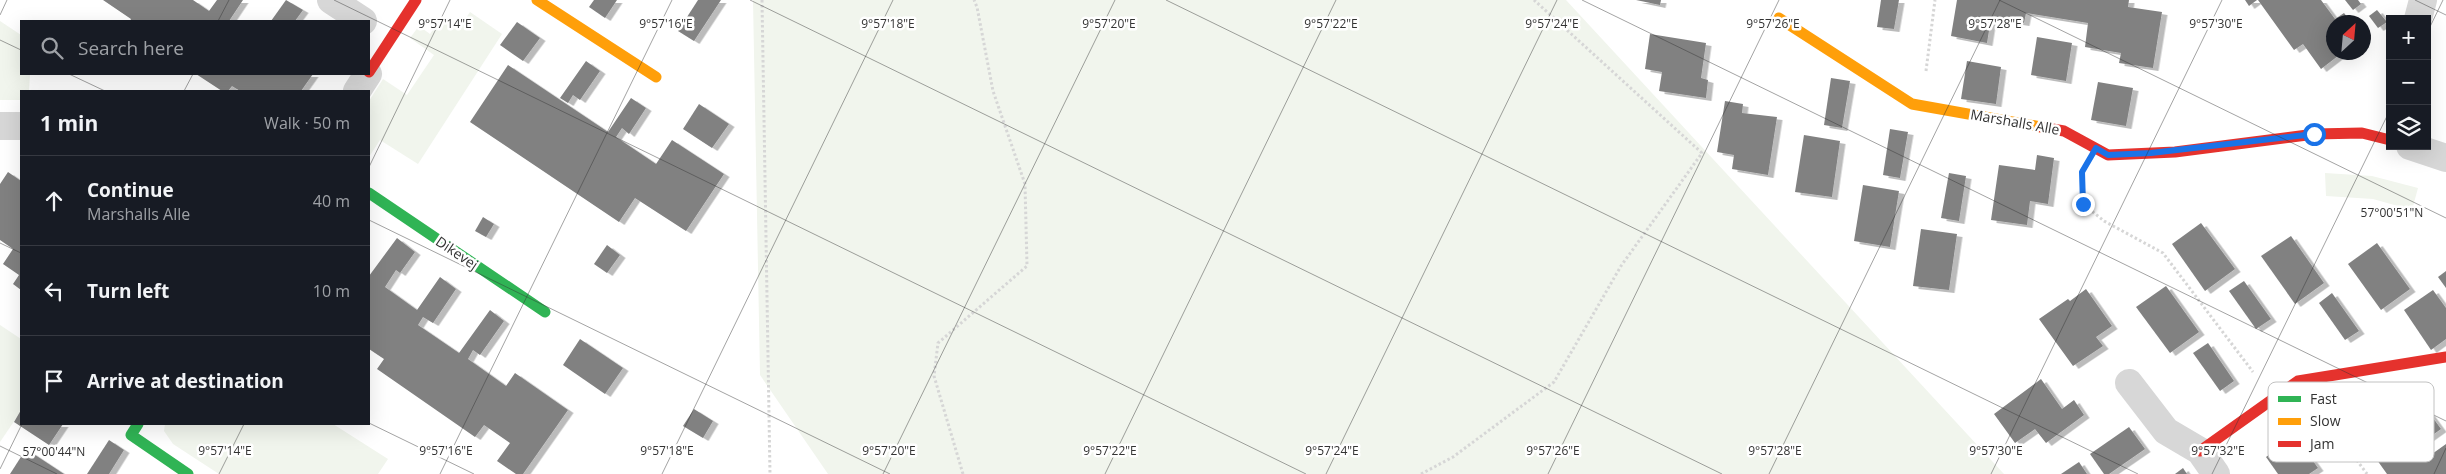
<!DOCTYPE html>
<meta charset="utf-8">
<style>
body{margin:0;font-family:"Open Sans",sans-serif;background:#242831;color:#f1f3f6}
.controls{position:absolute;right:15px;top:15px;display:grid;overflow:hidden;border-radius:0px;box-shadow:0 5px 20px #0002}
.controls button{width:45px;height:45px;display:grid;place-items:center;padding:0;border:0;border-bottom:1px solid #363941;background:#171b24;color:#f1f3f6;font:25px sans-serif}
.compass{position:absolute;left:2326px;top:15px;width:45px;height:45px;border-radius:50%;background:#171b24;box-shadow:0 5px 20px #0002;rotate:26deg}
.stop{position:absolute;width:15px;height:15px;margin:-11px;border:4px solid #1a73e8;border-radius:50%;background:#fff}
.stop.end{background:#1a73e8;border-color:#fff;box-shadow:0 1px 5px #0008}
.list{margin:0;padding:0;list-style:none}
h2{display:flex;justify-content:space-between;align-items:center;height:65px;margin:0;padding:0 20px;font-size:21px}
h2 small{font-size:16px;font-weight:400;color:#9ea1a6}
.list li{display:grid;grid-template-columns:32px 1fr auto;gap:15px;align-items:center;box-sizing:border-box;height:90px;padding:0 20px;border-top:1px solid #363941}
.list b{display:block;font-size:19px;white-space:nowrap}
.list p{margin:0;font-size:16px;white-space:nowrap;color:#9ea1a6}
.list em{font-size:16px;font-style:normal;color:#9ea1a6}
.icon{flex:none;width:28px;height:28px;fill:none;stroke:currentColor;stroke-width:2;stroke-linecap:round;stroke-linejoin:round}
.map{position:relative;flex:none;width:2446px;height:474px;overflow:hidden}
.search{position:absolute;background:#171b24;box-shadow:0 5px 20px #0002;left:20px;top:20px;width:350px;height:55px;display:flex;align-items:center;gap:12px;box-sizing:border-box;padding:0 18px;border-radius:0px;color:#9ea1a6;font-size:19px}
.panel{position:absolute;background:#171b24;box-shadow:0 5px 20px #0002;left:20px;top:90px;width:350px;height:335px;border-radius:0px}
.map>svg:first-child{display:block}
.green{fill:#f1f5ed}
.building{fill:#818181;filter:url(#shadow)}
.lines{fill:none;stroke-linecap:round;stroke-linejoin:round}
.path{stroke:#d6d6d6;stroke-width:3;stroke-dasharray:2.5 2.5;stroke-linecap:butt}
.street{stroke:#d7d7d7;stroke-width:28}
.fast{stroke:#30b455;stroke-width:11}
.slow{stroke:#ff9f0a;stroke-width:11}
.jam{stroke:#e5322d;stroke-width:11}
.route{stroke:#1a73e8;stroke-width:6}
.ticks{fill:none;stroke:#333;stroke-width:1;stroke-opacity:0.45}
.labels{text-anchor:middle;stroke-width:5;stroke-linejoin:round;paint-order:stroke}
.street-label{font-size:14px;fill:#333;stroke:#fff}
.key{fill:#fff;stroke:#c2c2c2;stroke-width:1}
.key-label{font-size:14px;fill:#333}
.ticks-label{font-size:12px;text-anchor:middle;fill:#333;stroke:#fff;stroke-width:5;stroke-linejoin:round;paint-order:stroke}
</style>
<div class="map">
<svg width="2446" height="474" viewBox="0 0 2446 474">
<defs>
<filter id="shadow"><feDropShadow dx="5.5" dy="3" stdDeviation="0" flood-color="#0004"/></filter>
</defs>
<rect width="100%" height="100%" fill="#fff"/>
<g class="green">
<polygon points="753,0 1566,0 2004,474 828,474 760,375"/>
<polygon points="470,12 502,34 418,164 380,140 369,157 369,101 383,79 407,95 434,55 410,38 419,26 430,34 441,18 458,30"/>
<polygon points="0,21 21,35 21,74 30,74 29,91 21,91 21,100 0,100"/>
<polygon points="2325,173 2372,176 2418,188 2412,210 2373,199 2326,196"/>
<polygon points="0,325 21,339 21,411 0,442"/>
<polygon points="165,424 333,424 388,459 378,474 219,474 173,444 164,431"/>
</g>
<g class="building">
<polygon points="103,0 193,0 209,11 217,0 243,0 229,21 130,21 131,19"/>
<polygon points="286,0 303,10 295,21 271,21"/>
<polygon points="594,0 617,0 605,18 589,7"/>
<polygon points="698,0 721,0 694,41 678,31"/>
<polygon points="1636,0 1661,0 1660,5"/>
<polygon points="1881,0 1899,0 1894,29 1877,27"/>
<polygon points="1957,0 2129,0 2128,7 2162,12 2153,68 2119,63 2121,53 2085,47 2088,23 2026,13 2024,23 1991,18 1987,43 1951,36"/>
<polygon points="2245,0 2257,0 2249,6"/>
<polygon points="2258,0 2321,0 2335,19 2344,13 2351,22 2334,22 2334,52 2343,52 2321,69 2303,44 2294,50"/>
<polygon points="2345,0 2358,0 2361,4 2353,10"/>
<polygon points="2377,10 2387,22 2378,28 2369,16"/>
<polygon points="517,22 540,38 523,61 500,45"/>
<polygon points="1650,34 1706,43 1701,78 1708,80 1706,98 1659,91 1662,72 1645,69"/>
<polygon points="2037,37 2072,43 2066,81 2031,75"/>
<polygon points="586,61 600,71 580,100 573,95 568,103 560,98"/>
<polygon points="1967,61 2001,67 1996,104 1961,99"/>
<polygon points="508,65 608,132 631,98 646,108 629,134 622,128 616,137 656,164 672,140 724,174 686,231 635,198 619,222 470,122"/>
<polygon points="196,74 313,74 301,91 240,91 232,86 228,91 222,91"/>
<polygon points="1831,78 1850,81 1842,128 1824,125"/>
<polygon points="2098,82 2133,88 2126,126 2091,120"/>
<polygon points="1725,101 1743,104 1742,113 1777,117 1768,175 1732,169 1734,155 1717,152"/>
<polygon points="699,104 729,124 712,148 683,129"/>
<polygon points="1890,129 1908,132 1900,178 1883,175"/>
<polygon points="1804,135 1840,141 1832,197 1795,192"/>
<polygon points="2037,155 2054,158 2048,204 2030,201 2027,225 1991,220 1999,165 2035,170"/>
<polygon points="8,172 21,181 21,290 13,284 19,275 3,264 13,249 0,240 0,184"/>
<polygon points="1949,173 1966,176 1959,221 1941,218"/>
<polygon points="1863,185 1899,191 1890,247 1854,241"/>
<polygon points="483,217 494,224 486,237 475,231"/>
<polygon points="2201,223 2235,269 2205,291 2172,244"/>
<polygon points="1921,229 1957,234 1949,290 1913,286"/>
<polygon points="2291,236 2324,283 2295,304 2261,256"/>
<polygon points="397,238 415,252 400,273 396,270 385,287 417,310 440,277 456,289 433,323 423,317 418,325 459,353 490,310 504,321 480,355 473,350 468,359 506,386 515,373 568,410 523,474 516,474 497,461 510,443 484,425 475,437 377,369 384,359 369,349 369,276"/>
<polygon points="2377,243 2410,289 2381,310 2348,264"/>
<polygon points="607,245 620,255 607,273 594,264"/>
<polygon points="2446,271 2446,288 2438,277"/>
<polygon points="2244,281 2271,319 2256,329 2229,291"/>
<polygon points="2166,286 2199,332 2170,353 2136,307"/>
<polygon points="2086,289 2112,326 2096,337 2103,346 2073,366 2039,319 2068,299 2070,301"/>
<polygon points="2433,290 2446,308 2446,339 2431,350 2404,310"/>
<polygon points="2332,293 2359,331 2345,340 2319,303"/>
<polygon points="580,339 623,368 605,394 563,365"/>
<polygon points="2208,343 2234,381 2220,391 2193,353"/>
<polygon points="2041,379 2062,409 2074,400 2084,415 2046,443 2035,429 2015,443 1994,414"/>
<polygon points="2417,396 2441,429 2427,439 2403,406"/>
<polygon points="694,409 713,421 703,438 683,426"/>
<polygon points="21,410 21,424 63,424 49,445 14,422"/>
<polygon points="2129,427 2145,449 2109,474 2104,474 2090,454"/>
<polygon points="2295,436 2318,468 2309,474 2278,474 2266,457"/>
<polygon points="2408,436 2425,459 2446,444 2446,474 2387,474 2377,460"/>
<polygon points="109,440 124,450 109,474 87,474"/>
<polygon points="26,449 64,474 10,474"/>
<polygon points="2079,462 2087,474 2061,474"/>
<polygon points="2183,468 2187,474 2175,474"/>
</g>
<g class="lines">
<g class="path">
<polyline points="762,0 770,474"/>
<polyline points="1926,71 1935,0"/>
<polyline points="2083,181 2083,204 2104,221 2163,253 2253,372"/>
<polyline points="2321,412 2367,474"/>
<polyline points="963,474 934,376 938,343 1027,266 1025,184 993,91 977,7 974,0"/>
<polyline points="1421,474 1453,457 1554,382 1621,266 1702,153 1534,0"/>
</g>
<g class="street">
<polyline points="331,0 363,21"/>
<polyline points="2418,19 2423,0"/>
<polyline points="357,91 368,74"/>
<polyline points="0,126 21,126"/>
<polyline points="2410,146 2446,158"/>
<polyline points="2129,383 2166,431 2200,451 2216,474"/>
</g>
<g class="fast">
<polyline points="369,193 545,312"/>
<polyline points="138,424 131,435 188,474"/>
</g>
<g class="slow">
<polyline points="537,0 656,77"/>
<polyline points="1779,18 1912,104 2041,127"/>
</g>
<g class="jam">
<polyline points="369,72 416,0"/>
<polyline points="2041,127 2064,131 2108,155 2175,152 2315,134 2362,133 2390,140"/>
<polyline points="2200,451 2298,381 2446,357"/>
</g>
</g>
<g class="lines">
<polyline class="route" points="2083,204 2082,172 2096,148 2108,155 2151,153 2314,134"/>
</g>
<path class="ticks" d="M 334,0 L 1306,474M 750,0 L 1722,474M 1166,0 L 2138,474M 1582,0 L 2446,421M 1999,0 L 2446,218M 2415,0 L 2446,15M 0,15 L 7,0M 218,21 L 229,0M 2427,33 L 2443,0M 0,40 L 21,50M 69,74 L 105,91M 184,91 L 193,74M 369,167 L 450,0M 369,220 L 890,474M 0,243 L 21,253M 369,423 L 474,474M 0,446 L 57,474M 0,469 L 22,424M 219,474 L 244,424M 440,474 L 672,0M 662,474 L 893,0M 883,474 L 1115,0M 1105,474 L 1336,0M 1326,474 L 1557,0M 1548,474 L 1779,0M 1769,474 L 2000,0M 1991,474 L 2222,0M 2212,474 L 2390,110M 2434,474 L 2446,448"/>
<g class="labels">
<g class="street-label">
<text transform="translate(2015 122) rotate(10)" y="5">Marshalls Alle</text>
<text transform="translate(457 253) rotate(34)" y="5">Dikevej</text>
</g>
</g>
<rect x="2268" y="382" width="166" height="80" rx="8" class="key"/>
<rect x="2278" y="396" width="23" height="6" fill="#30b455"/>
<rect x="2278" y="418" width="23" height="7" fill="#ff9f0a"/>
<rect x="2278" y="441" width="23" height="6" fill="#e5322d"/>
<g class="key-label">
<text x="2310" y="404">Fast</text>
<text x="2310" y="426">Slow</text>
<text x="2310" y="449">Jam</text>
</g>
<g class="ticks-label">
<text x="1109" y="28">9°57'20"E</text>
<text x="1552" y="28">9°57'24"E</text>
<text x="1995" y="28">9°57'28"E</text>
<text x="445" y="28">9°57'14"E</text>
<text x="666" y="28">9°57'16"E</text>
<text x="888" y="28">9°57'18"E</text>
<text x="1331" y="28">9°57'22"E</text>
<text x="1773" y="28">9°57'26"E</text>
<text x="2216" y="28">9°57'30"E</text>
<text x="2392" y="217">57°00'51"N</text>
<text x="225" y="455">9°57'14"E</text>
<text x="446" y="455">9°57'16"E</text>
<text x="667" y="455">9°57'18"E</text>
<text x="889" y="455">9°57'20"E</text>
<text x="1110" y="455">9°57'22"E</text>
<text x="1332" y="455">9°57'24"E</text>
<text x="1553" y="455">9°57'26"E</text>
<text x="1775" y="455">9°57'28"E</text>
<text x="1996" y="455">9°57'30"E</text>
<text x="2218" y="455">9°57'32"E</text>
<text x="54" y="456">57°00'44"N</text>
</g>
</svg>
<div class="controls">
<button>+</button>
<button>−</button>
<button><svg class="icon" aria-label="layers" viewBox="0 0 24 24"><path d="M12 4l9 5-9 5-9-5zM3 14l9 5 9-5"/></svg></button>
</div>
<svg class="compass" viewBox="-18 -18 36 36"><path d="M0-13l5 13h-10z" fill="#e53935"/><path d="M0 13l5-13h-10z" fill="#9ea1a6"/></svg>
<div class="stop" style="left:2314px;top:134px"></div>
<div class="stop end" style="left:2083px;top:204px"></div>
<div class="search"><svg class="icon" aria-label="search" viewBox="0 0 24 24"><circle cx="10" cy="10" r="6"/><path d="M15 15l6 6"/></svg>Search here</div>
<section class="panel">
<h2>1 min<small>Walk · 50 m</small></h2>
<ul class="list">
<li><svg class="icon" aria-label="ahead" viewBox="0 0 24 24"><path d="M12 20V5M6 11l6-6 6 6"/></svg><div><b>Continue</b><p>Marshalls Alle</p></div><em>40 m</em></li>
<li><svg class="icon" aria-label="left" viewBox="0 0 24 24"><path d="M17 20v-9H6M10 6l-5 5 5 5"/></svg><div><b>Turn left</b></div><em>10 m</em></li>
<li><svg class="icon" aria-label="arrive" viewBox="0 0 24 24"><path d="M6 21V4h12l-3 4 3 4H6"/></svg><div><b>Arrive at destination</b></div></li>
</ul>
</section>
</div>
